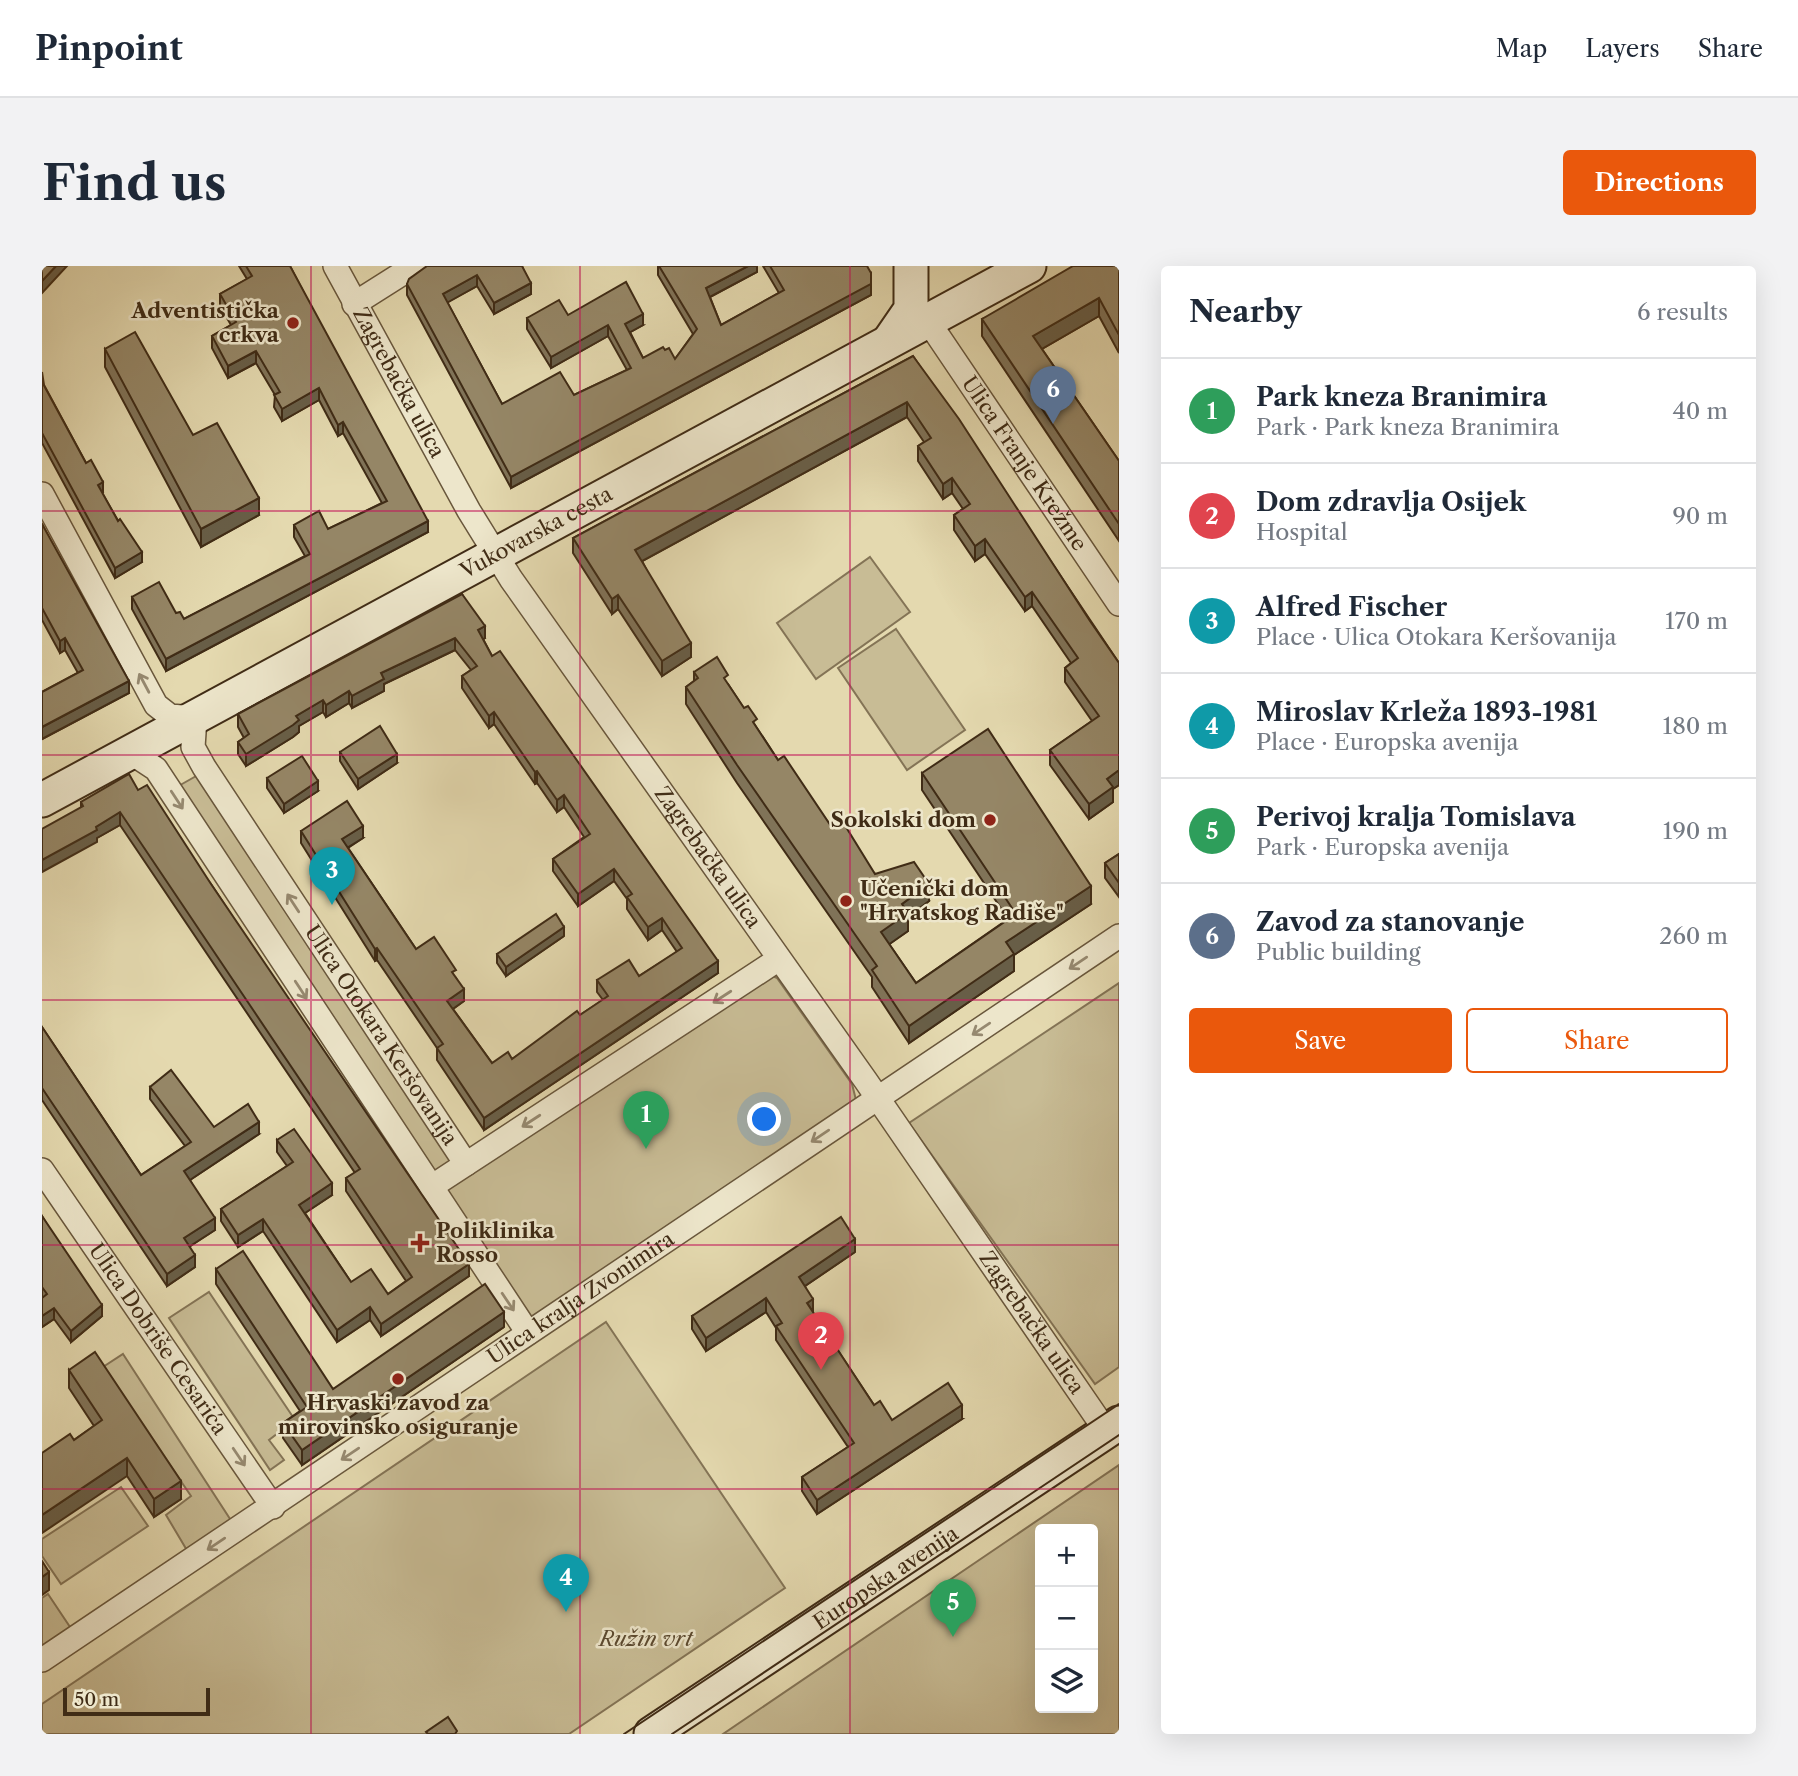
<!DOCTYPE html>
<meta charset="utf-8">
<style>
body{margin:0;font-family:"Libre Caslon Text",serif;background:#f2f2f3;color:#1f2937}
.controls{position:absolute;right:21px;bottom:21px;display:grid;overflow:hidden;border-radius:7px;box-shadow:0 7px 28px #0002}
.controls button{width:63px;height:63px;display:grid;place-items:center;padding:0;border:0;border-bottom:2px solid #e0e1e3;background:#fff;color:#1f2937;font:35px sans-serif}
.scale{position:absolute;left:21px;bottom:18px;width:147px;box-sizing:border-box;padding-left:7px;border:4px solid #402c16;border-top:0;font-size:19px;line-height:24px;white-space:nowrap;color:#402c16;-webkit-text-stroke:5px #ede6cb;paint-order:stroke}
.you{position:absolute;left:723px;top:854px;width:24px;height:24px;margin:-18px;border:5px solid #fff;border-radius:50%;background:#1a73e8;box-shadow:0 0 0 10px #1a73e833}
.badge{display:grid;place-items:center;width:46px;height:46px;border-radius:50%;background:#ea580c;color:#fff;font-size:23px;font-weight:700}
.pin{position:absolute;translate:-50% -58px;filter:drop-shadow(0 2px 4px #0008)}
.pin::after{content:'';position:absolute;top:37px;width:24px;height:21px;background:inherit;clip-path:polygon(0 0,100% 0,50% 100%)}
.list{margin:0;padding:0;list-style:none}
h2{display:flex;justify-content:space-between;align-items:center;height:91px;margin:0;padding:0 28px;font-size:30px}
h2 small{font-size:23px;font-weight:400;color:#747a83}
.list li{display:grid;grid-template-columns:46px 1fr auto;gap:21px;align-items:center;box-sizing:border-box;height:105px;padding:0 28px;border-top:2px solid #e0e1e3}
.list b{display:block;font-size:26px;white-space:nowrap}
.list p{margin:0;font-size:23px;white-space:nowrap;color:#747a83}
.list em{font-size:23px;font-style:normal;color:#747a83}
.actions{display:flex;gap:14px;padding:21px 28px}
.actions a{flex:1;padding:16px 0;border:2px solid #ea580c;border-radius:7px;text-align:center;font-size:24px;color:#ea580c}
.actions .main{background:#ea580c;color:#fff}
.icon{flex:none;width:38px;height:38px;fill:none;stroke:currentColor;stroke-width:2;stroke-linecap:round;stroke-linejoin:round}
.map{position:relative;flex:none;width:1077px;height:1468px;overflow:hidden;border-radius:7px}
header{display:flex;align-items:center;gap:42px;box-sizing:border-box;height:98px;padding:0 35px;background:#fff;border-bottom:2px solid #e0e1e3}
header strong{font-size:33px}
nav{display:flex;gap:38px;margin-inline-start:auto;font-size:24px}
.intro{display:flex;align-items:center;justify-content:space-between;box-sizing:border-box;height:168px;padding:0 42px}
h1{margin:0;font-size:49px}
.button{padding:18px 32px;border-radius:7px;background:#ea580c;color:#fff;font-size:24px;font-weight:700}
main{display:flex;gap:42px;padding:0 42px}
aside{flex:1;background:#fff;border-radius:7px;box-shadow:0 7px 28px #0002}
.map>svg:first-child{display:block}
.green{fill:#c8bc95;stroke:#847456;stroke-width:2;fill-rule:evenodd}
.lines{fill:none;stroke-linecap:round;stroke-linejoin:round}
.street-casing{stroke:#69573c;stroke-width:26}
.secondary-casing{stroke:#402c16;stroke-width:37}
.street{stroke:#ede6cb;stroke-width:23}
.secondary{stroke:#ede6cb;stroke-width:33}
.tram{stroke:#402c16;stroke-width:2}
.wall{fill:#807358;stroke:#402c16;stroke-width:2}
.shaded-wall{fill:#685e47;stroke:#402c16;stroke-width:2}
.building{fill:#958666;stroke:#402c16;stroke-width:2}
.oneway{stroke:#968970}
.grid{fill:none;stroke:#c2185b;stroke-width:2;stroke-opacity:0.55}
.poi-dot{fill:#8f2418;stroke:#ede6cb;stroke-width:2.5}
.labels{text-anchor:middle;stroke-width:5;stroke-linejoin:round;paint-order:stroke}
.poi-label{font-size:21px;font-weight:bold;fill:#402c16;stroke:#ede6cb;text-anchor:end}
.street-label{font-size:21px;fill:#402c16;stroke:#ede6cb}
.park-label{font-size:21px;font-style:italic;fill:#5b492f;stroke:#ede6cb}
</style>
<header>
<strong>Pinpoint</strong>
<nav><a>Map</a><a>Layers</a><a>Share</a></nav>
</header>
<div class="intro"><h1>Find us</h1><a class="button">Directions</a></div>
<main>
<div class="map">
<svg width="1077" height="1468" viewBox="0 0 1077 1468">
<rect width="100%" height="100%" fill="#e4d9af"/>
<filter id="stains"><feTurbulence type="fractalNoise" baseFrequency=".00286" numOctaves="4"/><feColorMatrix values="0 0 0 0 .2 0 0 0 0 .09 0 0 0 0 .02 0 0 0 .5 -.17"/></filter>
<radialGradient id="worn" r=".72"><stop offset=".6" stop-color="#630" stop-opacity="0"/><stop offset="1" stop-color="#630" stop-opacity=".3"/></radialGradient>
<g class="green">
<polygon points="828,291 868,346 774,413 735,357"/>
<polygon points="854,363 923,464 865,504 796,402"/>
<polygon points="156,509 413,896 387,911 133,522"/>
<polygon points="729,709 735,712 810,818 814,834 496,1051 486,1051 400,927"/>
<polygon points="1077,717 1077,1101 1053,1118 867,857"/>
<polygon points="167,1026 253,1154 227,1174 242,1194 228,1204 127,1052"/>
<polygon points="564,1056 743,1322 527,1468 0,1468 0,1438"/>
<polygon points="81,1088 190,1256 146,1286 124,1249 149,1230 61,1101"/>
<path d="M 1077,1199 L 1077,1468 L 681,1468 ZM 998,1263 L 1051,1263 L 1051,1442 L 998,1442 Z"/>
<polygon points="79,1221 106,1260 19,1318 0,1290 0,1273"/>
<polygon points="6,1328 30,1364 0,1384 0,1332"/>
</g>
<g class="lines">
<defs>
<g id="street">
<path id="s1" d="M 293,0 L 427,245 L 469,313 L 824,815 L 1064,1165"/>
<polyline points="312,38 372,0"/>
<path id="s2" d="M 886,55 L 1077,338"/>
<path id="s3" d="M 0,228 L 114,439 L 128,450 L 153,452 L 151,481 L 162,501 L 424,898"/>
<polyline points="88,486 114,503 486,1067"/>
<path id="s4" d="M 0,904 L 231,1241"/>
<polyline points="389,921 737,693"/>
<path id="s5" d="M 0,1394 L 1077,670"/>
</g>
<g id="secondary">
<polyline points="847,75 869,43 869,0"/>
<path id="s6" d="M 0,534 L 987,0"/>
<path id="s7" d="M 609,1468 L 1077,1157"/>
</g>
</defs>
<use href="#street" class="street-casing"/>
<use href="#secondary" class="secondary-casing"/>
<use href="#street" class="street"/>
<use href="#secondary" class="secondary"/>
<g class="tram">
<polyline points="582,1468 1077,1138"/>
<polyline points="630,1468 1077,1169"/>
</g>
</g>
<g class="wall">
<polygon points="197,0 248,0 386,266 124,405 90,343 90,331 134,347 142,353 263,290 252,271 252,259 286,263 340,237 301,167 296,170 277,134 240,155 232,141 233,129 214,97 186,112 170,82 170,70 189,59 178,40 178,28 205,13"/>
<polygon points="480,0 489,28 452,48 435,20 405,36 460,138 532,129 585,104 566,70 509,102 485,63 485,52 526,49 601,59 588,66 601,92 623,84 633,93 651,68 616,9 616,0 715,0 715,6 668,31 679,59 737,27 721,0 825,0 829,29 469,222 365,29 365,18"/>
<polygon points="1077,0 1077,87 1057,50 1000,83 1077,195 1077,275 940,70 940,53"/>
<polygon points="63,83 151,169 217,249 159,281 63,101"/>
<polygon points="871,90 1077,397 1077,519 1071,523 1071,536 1047,553 1008,499 1008,484 1050,455 1023,416 1023,402 1029,397 990,340 983,345 943,288 933,295 912,264 912,249 921,243 910,227 901,233 876,195 876,180 882,176 865,151 600,295 649,391 620,410 576,343 570,348 531,287 531,272"/>
<polygon points="0,106 2,119 44,197 61,226 60,227 100,296 73,312 0,177"/>
<polygon points="0,258 87,427 0,473 0,426 36,407 23,384 18,387 0,354"/>
<polygon points="420,328 443,372 441,373 450,390 676,707 442,864 395,794 395,782 335,694 333,695 259,577 259,565 321,572 306,582 374,683 414,712 422,735 411,743 450,797 470,793 561,734 555,726 555,714 597,710 635,686 620,664 606,674 585,643 585,633 572,615 536,640 511,605 511,593 542,571 522,541 515,546 495,517 493,518 452,458 447,462 420,422 420,410 429,404 413,384 342,418 342,425 310,442 307,437 284,451 281,446 257,460 257,466 251,471 204,500 196,488 196,476 202,472 196,461 196,448"/>
<polygon points="652,406 686,418 736,494 789,560 833,608 887,635 866,651 866,665 847,678 874,717 966,653 880,524 880,507 1049,638 972,689 972,705 867,777 830,721 830,711 695,517 644,438 644,421 652,415"/>
<polygon points="298,486 355,497 316,523 298,495"/>
<polygon points="225,512 276,525 242,547 225,522"/>
<polygon points="96,524 169,618 427,1010 339,1070 328,1054 295,1076 221,965 196,981 179,955 179,943 245,900 235,886 235,874 290,929 263,947 309,1016 346,1028 364,1015 304,925 304,912 313,907 78,559 55,572 55,576 39,542 39,536"/>
<polygon points="1077,588 1077,631 1063,612 1063,597"/>
<polygon points="522,670 464,710 455,697 455,688"/>
<polygon points="0,761 99,909 143,880 108,833 108,821 172,861 217,868 148,914 173,964 147,981 153,1001 125,1020 0,834"/>
<polygon points="0,950 60,1050 29,1076 12,1053 0,1061"/>
<polygon points="813,986 763,1020 771,1047 832,1139 850,1154 920,1153 775,1248 760,1225 760,1211 806,1181 734,1074 734,1062 724,1046 664,1085 650,1063 650,1050"/>
<polygon points="174,1003 291,1123 462,1061 260,1199 241,1172 241,1157 258,1145 174,1018"/>
<polygon points="27,1104 139,1233 112,1251 85,1210 32,1174 52,1160 27,1122"/>
</g>
<g class="shaded-wall">
<polygon points="14,0 25,0 0,27 0,15"/>
<polygon points="706,0 715,0 715,6 664,33 664,22"/>
<polygon points="829,7 829,29 469,222 469,211"/>
<polygon points="435,9 435,20 401,39 401,28"/>
<polygon points="489,17 489,28 452,48 452,37"/>
<polygon points="1057,32 1057,50 991,88 991,70"/>
<polygon points="601,48 601,59 583,69 583,58"/>
<polygon points="566,59 566,70 509,102 509,91"/>
<polygon points="214,85 214,97 186,112 186,100"/>
<polygon points="277,122 277,134 240,155 240,143"/>
<polygon points="865,136 865,151 593,299 593,284"/>
<polygon points="301,156 301,167 296,170 296,159"/>
<polygon points="910,212 910,227 901,233 901,218"/>
<polygon points="61,216 61,226 56,229 56,219"/>
<polygon points="217,232 217,249 159,281 159,263"/>
<polygon points="386,255 386,266 124,405 124,393"/>
<polygon points="943,273 943,288 933,295 933,280"/>
<polygon points="100,286 100,296 73,312 73,302"/>
<polygon points="990,326 990,340 983,345 983,331"/>
<polygon points="576,329 576,343 570,348 570,333"/>
<polygon points="443,360 443,372 436,376 436,364"/>
<polygon points="23,372 23,384 18,387 18,375"/>
<polygon points="413,372 413,384 342,418 342,425 310,442 310,430 339,407"/>
<polygon points="649,377 649,391 620,410 620,395"/>
<polygon points="87,415 87,427 0,473 0,461"/>
<polygon points="307,425 307,437 284,451 284,439"/>
<polygon points="281,434 281,446 257,460 257,466 251,471 204,500 204,488 254,450"/>
<polygon points="452,446 452,458 447,462 447,450"/>
<polygon points="355,488 355,497 316,523 316,513"/>
<polygon points="1077,504 1077,519 1071,523 1071,536 1047,553 1047,538 1065,513"/>
<polygon points="495,505 495,517 493,518 493,506"/>
<polygon points="276,515 276,525 242,547 242,538"/>
<polygon points="522,529 522,541 515,546 515,534"/>
<polygon points="78,546 78,559 55,572 55,576 0,606 0,594"/>
<polygon points="321,560 321,572 300,585 300,573"/>
<polygon points="572,603 572,615 536,640 536,628"/>
<polygon points="887,618 887,635 866,651 866,665 839,684 839,666 860,638"/>
<polygon points="1049,620 1049,638 972,689 972,705 867,777 867,760 964,676"/>
<polygon points="620,652 620,664 606,674 606,661"/>
<polygon points="522,661 522,670 464,710 464,701"/>
<polygon points="335,682 335,694 333,695 333,683"/>
<polygon points="676,695 676,707 442,864 442,852"/>
<polygon points="422,723 422,735 405,747 405,735"/>
<polygon points="217,856 217,868 142,918 142,905"/>
<polygon points="290,917 290,929 257,951 257,939"/>
<polygon points="173,952 173,964 142,984 142,972"/>
<polygon points="221,953 221,965 196,981 196,969"/>
<polygon points="813,973 813,986 757,1024 757,1011"/>
<polygon points="153,989 153,1001 125,1020 125,1008"/>
<polygon points="427,998 427,1010 339,1070 339,1058"/>
<polygon points="724,1032 724,1046 664,1085 664,1072"/>
<polygon points="771,1033 771,1046 765,1037"/>
<polygon points="60,1039 60,1050 29,1076 29,1065"/>
<polygon points="328,1041 328,1054 295,1076 295,1064"/>
<polygon points="12,1042 12,1053 0,1061 0,1050"/>
<polygon points="462,1046 462,1061 260,1199 260,1184"/>
<polygon points="920,1139 920,1153 775,1248 775,1234"/>
<polygon points="85,1192 85,1210 0,1267 0,1249"/>
<polygon points="139,1215 139,1233 112,1251 112,1233"/>
<polygon points="7,1306 7,1324 0,1329 0,1311"/>
</g>
<g class="building">
<polygon points="0,0 14,0 0,15"/>
<polygon points="204,0 248,0 386,255 124,393 90,331 117,316 134,347 138,346 142,353 268,288 252,259 277,245 286,263 345,235 301,156 296,159 277,122 240,143 232,129 238,126 214,85 186,100 170,70 194,56 178,28 210,10"/>
<polygon points="385,0 480,0 489,17 452,37 435,9 401,28 460,138 518,106 532,129 589,102 566,59 509,91 485,52 517,34 526,49 584,16 601,48 583,58 601,92 621,81 623,84 627,82 633,93 655,63 617,0 706,0 664,22 679,59 742,24 728,0 825,0 829,7 829,18 469,211 365,18 367,13"/>
<polygon points="1031,0 1077,0 1077,69 1057,32 991,70 1077,195 1077,258 940,53"/>
<polygon points="93,66 151,169 175,157 217,232 159,263 63,83"/>
<polygon points="871,90 917,153 1048,355 1077,397 1077,504 1065,513 1071,521 1047,538 1008,484 1057,450 1023,402 1036,392 990,326 983,331 943,273 933,280 912,249 928,238 910,212 901,218 876,180 889,172 865,136 593,284 649,377 620,395 576,329 570,333 531,272"/>
<polygon points="0,116 44,197 49,194 61,216 56,219 76,255 78,253 100,286 73,302 0,167"/>
<polygon points="0,258 87,415 0,461 0,426 41,404 23,372 18,375 0,342"/>
<polygon points="420,328 443,360 436,364 450,390 458,385 676,695 442,852 395,782 401,778 335,682 333,683 259,565 305,535 321,560 300,573 374,683 392,671 414,704 410,706 422,723 405,735 450,797 466,786 470,793 535,745 538,749 566,730 555,714 587,694 597,710 640,682 620,652 606,661 585,631 590,628 572,603 536,628 511,593 548,568 522,529 515,534 495,505 493,506 452,446 447,450 420,410 435,400 413,372 339,407 342,413 310,430 307,425 284,439 281,434 254,450 257,454 251,459 204,488 196,476 207,468 196,448"/>
<polygon points="675,391 686,409 682,412 702,442 706,440 715,453 711,456 736,494 742,490 789,560 799,553 833,608 872,596 887,618 860,638 866,647 839,666 874,717 974,648 880,507 946,463 1049,620 964,676 972,688 867,760 830,704 835,700 695,499 644,421 656,412 652,406"/>
<polygon points="338,460 355,488 316,513 298,486"/>
<polygon points="260,490 276,515 242,538 225,512"/>
<polygon points="87,508 96,524 105,519 169,618 427,998 339,1058 328,1041 295,1064 221,953 196,969 179,943 251,896 235,874 252,863 290,917 257,939 309,1016 329,1003 346,1028 370,1011 304,912 318,903 78,546 54,561 55,564 0,594 0,563 41,540 39,536"/>
<polygon points="1077,588 1077,617 1063,597"/>
<polygon points="514,648 522,661 464,701 455,688"/>
<polygon points="0,761 99,909 149,876 108,821 129,804 172,861 206,838 217,856 142,905 173,952 142,972 153,989 125,1008 0,822"/>
<polygon points="0,950 60,1039 29,1065 12,1042 0,1050 0,1032 5,1028 0,1021"/>
<polygon points="799,951 813,973 757,1011 771,1033 765,1037 832,1139 838,1135 850,1154 906,1117 920,1139 775,1234 760,1211 812,1177 734,1060 740,1057 724,1032 664,1072 650,1050"/>
<polygon points="201,985 291,1123 443,1018 462,1046 260,1184 241,1157 265,1141 174,1003"/>
<polygon points="53,1086 139,1215 112,1233 85,1192 0,1249 0,1187 28,1168 32,1174 60,1154 27,1104"/>
<polygon points="0,1295 7,1306 0,1311"/>
<polygon points="406,1451 415,1465 413,1468 386,1468 384,1466"/>
</g>
<defs><path id="oneway-shaft" d="M-6 0H5M1.5-3L5.5 0L1.5 3" fill="none" stroke-width="1.6" stroke-linecap="round" stroke-linejoin="round" transform="scale(1.75)"/></defs>
<g class="oneway">
<use href="#oneway-shaft" transform="translate(102 417) rotate(-118)"/>
<use href="#oneway-shaft" transform="translate(135 534) rotate(57)"/>
<use href="#oneway-shaft" transform="translate(251 637) rotate(-123)"/>
<use href="#oneway-shaft" transform="translate(1036 697) rotate(146)"/>
<use href="#oneway-shaft" transform="translate(259 724) rotate(57)"/>
<use href="#oneway-shaft" transform="translate(680 731) rotate(147)"/>
<use href="#oneway-shaft" transform="translate(939 763) rotate(146)"/>
<use href="#oneway-shaft" transform="translate(489 855) rotate(147)"/>
<use href="#oneway-shaft" transform="translate(778 870) rotate(146)"/>
<use href="#oneway-shaft" transform="translate(466 1036) rotate(56)"/>
<use href="#oneway-shaft" transform="translate(308 1188) rotate(146)"/>
<use href="#oneway-shaft" transform="translate(197 1191) rotate(56)"/>
<use href="#oneway-shaft" transform="translate(174 1278) rotate(146)"/>
</g>
<path class="grid" d="M 269,0 L 269,1468M 538,0 L 538,1468M 808,0 L 808,1468M 0,245 L 1077,245M 0,489 L 1077,489M 0,734 L 1077,734M 0,979 L 1077,979M 0,1223 L 1077,1223"/>
<g class="poi-dot">
<circle cx="251" cy="57" r="7"/>
<circle cx="948" cy="554" r="7"/>
<circle cx="804" cy="635" r="7"/>
<path d="M374.5 966.5h7v7h7v7h-7v7h-7v-7h-7v-7h7z"/>
<circle cx="356" cy="1113" r="7"/>
</g>
<g class="labels">
<g class="poi-label">
<text x="237" y="52">Adventistička<tspan x="237" dy="24">crkva</tspan></text>
<text x="934" y="561">Sokolski dom</text>
<text x="818" y="630" text-anchor="start">Učenički dom<tspan x="818" dy="24">"Hrvatskog Radiše"</tspan></text>
<text x="394" y="972" text-anchor="start">Poliklinika<tspan x="394" dy="24">Rosso</tspan></text>
<text x="356" y="1144" text-anchor="middle">Hrvaski zavod za<tspan x="356" dy="24">mirovinsko osiguranje</tspan></text>
</g>
<g class="street-label">
<text dy="7" stroke="none"><textPath href="#s1" startOffset="133">Zagrebačka ulica</textPath></text>
<text dy="7" stroke="none"><textPath href="#s2" startOffset="172">Ulica Franje Krežme</textPath></text>
<text dy="7" stroke="none"><textPath href="#s6" startOffset="562">Vukovarska cesta</textPath></text>
<text dy="7" stroke="none"><textPath href="#s1" startOffset="700">Zagrebačka ulica</textPath></text>
<text dy="7" stroke="none"><textPath href="#s3" startOffset="656">Ulica Otokara Keršovanija</textPath></text>
<text dy="7" stroke="none"><textPath href="#s5" startOffset="649">Ulica kralja Zvonimira</textPath></text>
<text dy="7" stroke="none"><textPath href="#s1" startOffset="1267">Zagrebačka ulica</textPath></text>
<text dy="7" stroke="none"><textPath href="#s4" startOffset="205">Ulica Dobriše Cesarića</textPath></text>
<text dy="7" stroke="none"><textPath href="#s7" startOffset="282">Europska avenija</textPath></text>
</g>
<g class="park-label">
<text x="604" y="1380">Ružin vrt</text>
</g>
</g>
<rect width="100%" height="100%" filter="url(#stains)"/>
<rect width="100%" height="100%" fill="url(#worn)"/>
</svg>
<div class="controls">
<button>+</button>
<button>−</button>
<button><svg class="icon" aria-label="layers" viewBox="0 0 24 24"><path d="M12 4l9 5-9 5-9-5zM3 14l9 5 9-5"/></svg></button>
</div>
<div class="scale">50 m</div>
<div class="you"></div>
<div class="pin badge" style="left:604px;top:883px;background:#2e9e5b">1</div>
<div class="pin badge" style="left:779px;top:1104px;background:#e0444e">2</div>
<div class="pin badge" style="left:290px;top:639px;background:#0f9aa8">3</div>
<div class="pin badge" style="left:524px;top:1346px;background:#0f9aa8">4</div>
<div class="pin badge" style="left:911px;top:1371px;background:#2e9e5b">5</div>
<div class="pin badge" style="left:1011px;top:158px;background:#5c6f8a">6</div>
</div>
<aside>
<h2>Nearby<small>6 results</small></h2>
<ul class="list">
<li><span class="badge" style="background:#2e9e5b">1</span><div><b>Park kneza Branimira</b><p>Park · Park kneza Branimira</p></div><em>40 m</em></li>
<li><span class="badge" style="background:#e0444e">2</span><div><b>Dom zdravlja Osijek</b><p>Hospital</p></div><em>90 m</em></li>
<li><span class="badge" style="background:#0f9aa8">3</span><div><b>Alfred Fischer</b><p>Place · Ulica Otokara Keršovanija</p></div><em>170 m</em></li>
<li><span class="badge" style="background:#0f9aa8">4</span><div><b>Miroslav Krleža 1893-1981</b><p>Place · Europska avenija</p></div><em>180 m</em></li>
<li><span class="badge" style="background:#2e9e5b">5</span><div><b>Perivoj kralja Tomislava</b><p>Park · Europska avenija</p></div><em>190 m</em></li>
<li><span class="badge" style="background:#5c6f8a">6</span><div><b>Zavod za stanovanje</b><p>Public building</p></div><em>260 m</em></li>
</ul>
<div class="actions"><a class="main">Save</a><a>Share</a></div>
</aside>
</main>
